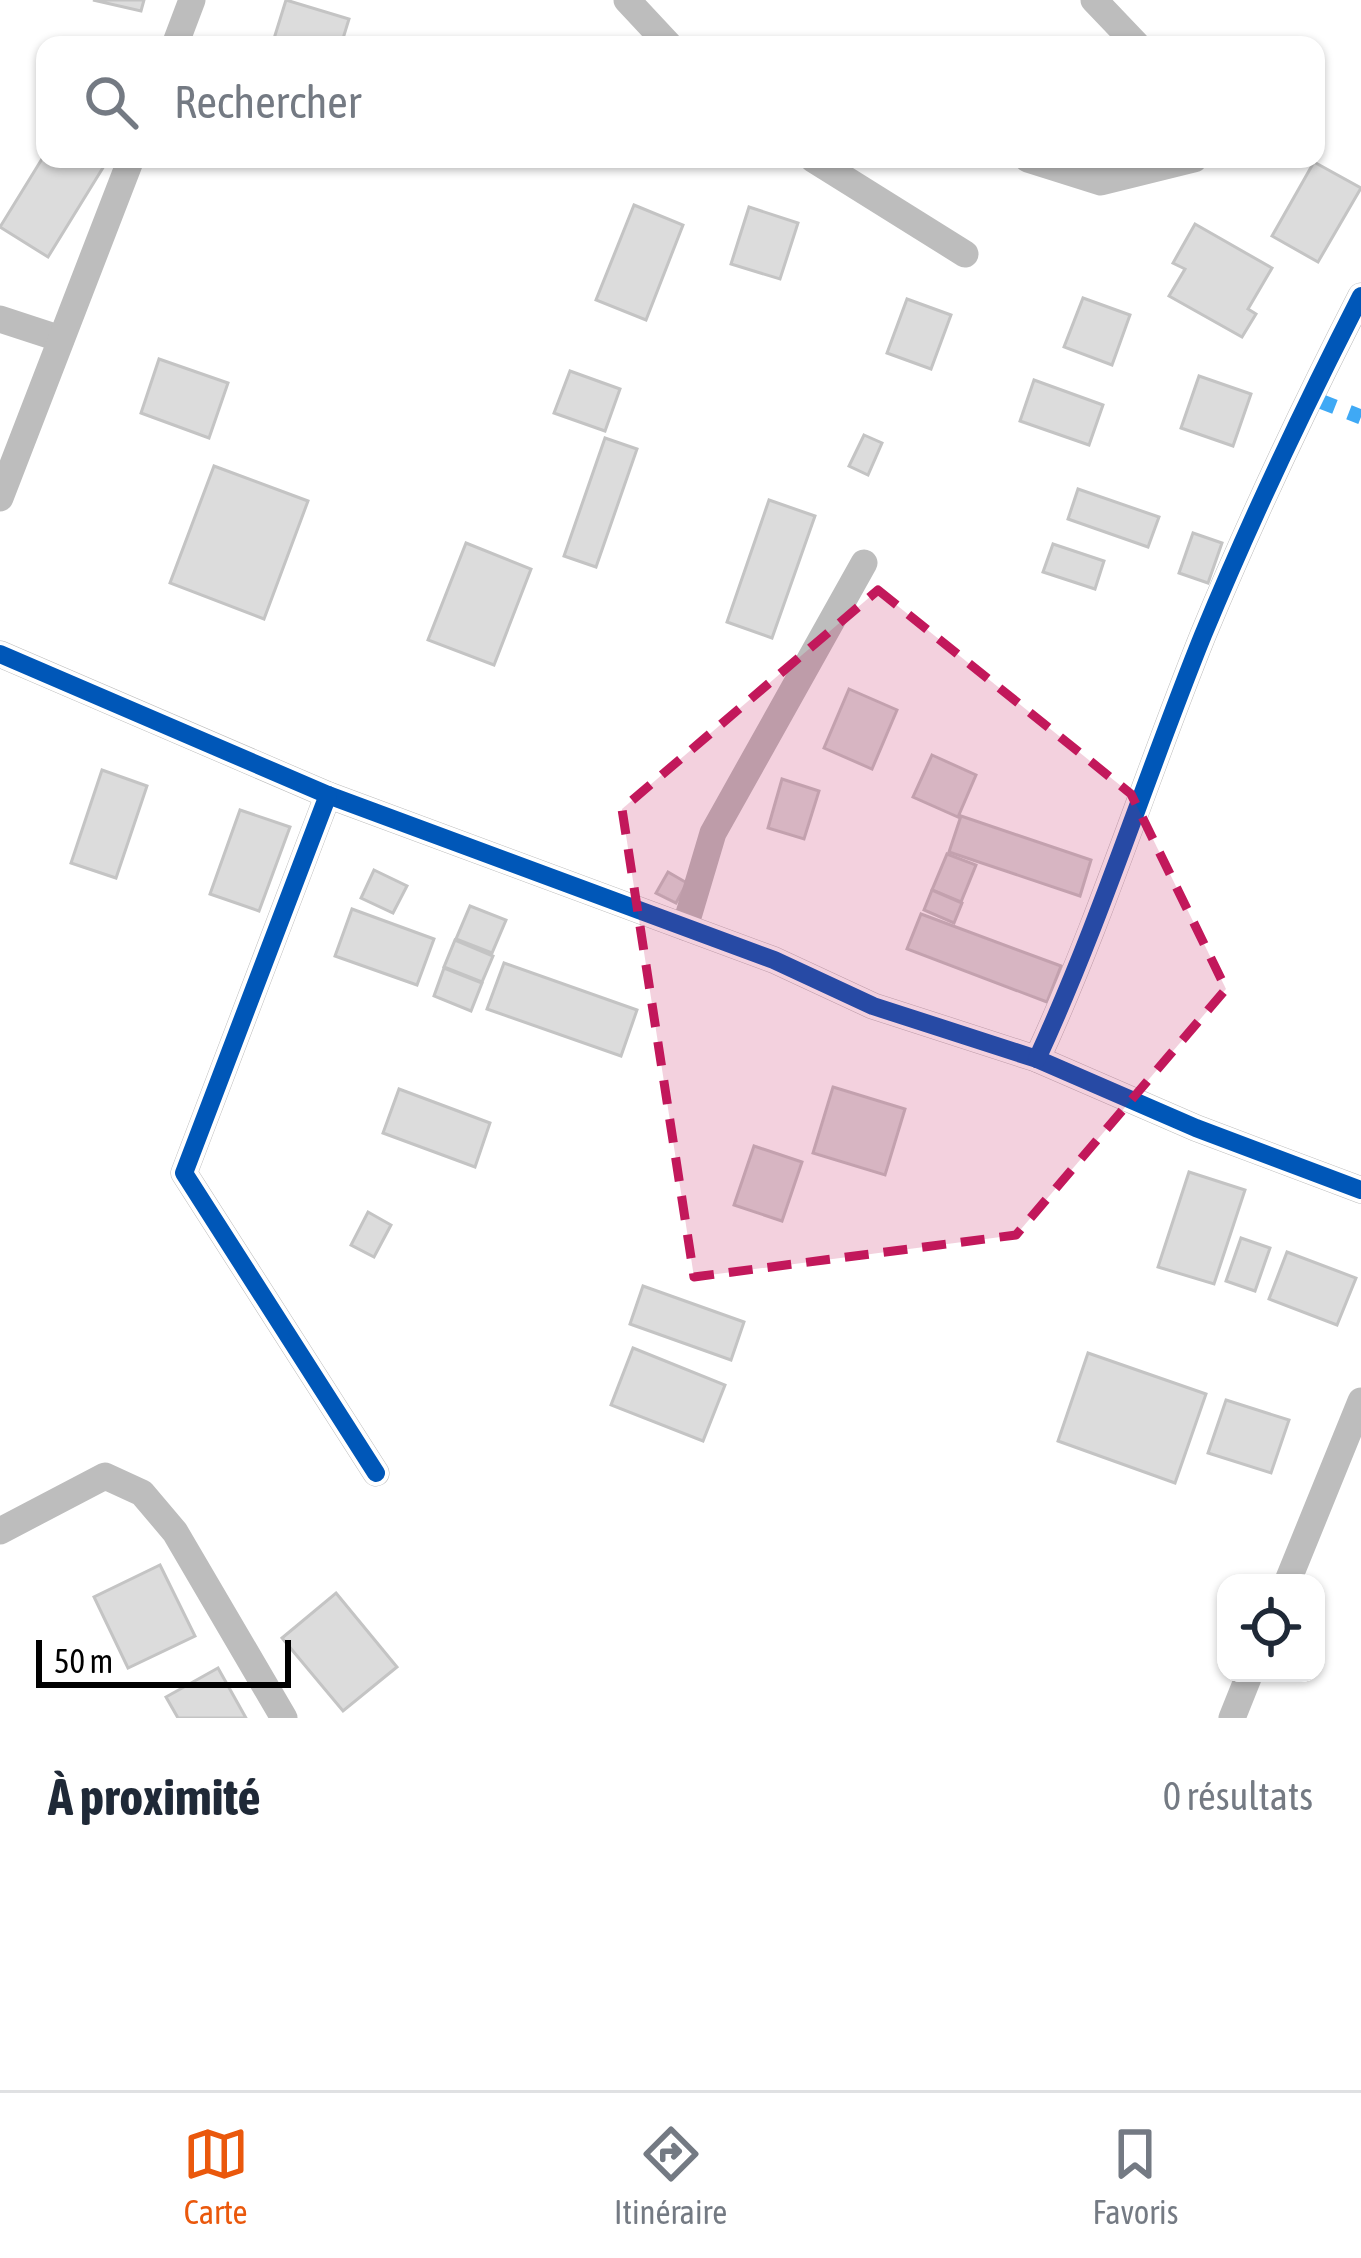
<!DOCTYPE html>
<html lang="fr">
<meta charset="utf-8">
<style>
body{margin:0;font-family:"Asap Condensed",sans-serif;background:#f2f2f3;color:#1f2937}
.controls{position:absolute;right:36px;bottom:36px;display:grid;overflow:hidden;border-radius:24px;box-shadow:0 3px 9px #0004}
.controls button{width:108px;height:108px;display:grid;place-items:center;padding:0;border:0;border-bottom:3px solid #e0e1e3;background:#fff;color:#1f2937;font:60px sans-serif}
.scale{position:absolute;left:36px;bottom:30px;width:255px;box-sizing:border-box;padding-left:12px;border:6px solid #000;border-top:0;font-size:33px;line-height:42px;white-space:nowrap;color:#000;-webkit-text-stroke:9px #fff;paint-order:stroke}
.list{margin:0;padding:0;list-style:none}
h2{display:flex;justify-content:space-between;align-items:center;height:156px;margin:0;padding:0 48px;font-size:51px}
h2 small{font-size:39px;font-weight:400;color:#747a83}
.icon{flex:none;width:66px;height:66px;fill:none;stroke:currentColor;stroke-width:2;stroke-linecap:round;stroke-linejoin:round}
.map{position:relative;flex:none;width:1361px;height:1718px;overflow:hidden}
.search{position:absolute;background:#fff;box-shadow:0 3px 9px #0004;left:36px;right:36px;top:36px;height:132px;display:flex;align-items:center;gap:30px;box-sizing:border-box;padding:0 42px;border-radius:24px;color:#747a83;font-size:45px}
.sheet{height:372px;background:#fff}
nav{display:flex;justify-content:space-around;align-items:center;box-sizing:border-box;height:168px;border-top:3px solid #e0e1e3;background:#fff;font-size:33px;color:#747a83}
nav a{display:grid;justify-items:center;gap:6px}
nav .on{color:#ea580c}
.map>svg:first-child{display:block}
.building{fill:#dcdcdc;stroke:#c4c4c4;stroke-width:3}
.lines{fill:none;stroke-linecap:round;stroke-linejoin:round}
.street{stroke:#bdbdbd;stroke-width:27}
.quiet{stroke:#3fa9f5;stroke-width:15;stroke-dasharray:30 15;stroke-linecap:butt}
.cycleway-casing{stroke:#fff;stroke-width:26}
.cycleway{stroke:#0057b8;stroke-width:18}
.marked{fill:#c2185b;fill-opacity:0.2;stroke:#c2185b;stroke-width:9;stroke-dasharray:24 15;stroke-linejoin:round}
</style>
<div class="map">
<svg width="1361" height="1718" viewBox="0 0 1361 1718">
<rect width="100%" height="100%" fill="#fff"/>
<g class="building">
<polygon points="93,0 144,0 141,11"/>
<polygon points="286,0 349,19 341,45 272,45"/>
<polygon points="45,154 45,159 93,159 104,166 48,257 0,227"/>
<polygon points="1314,162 1361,188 1318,262 1272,236"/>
<polygon points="634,205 683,225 646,320 596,300"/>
<polygon points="749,207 798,223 780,279 731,264"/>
<polygon points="1195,224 1272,268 1248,309 1256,314 1242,337 1169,296 1185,269 1173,263"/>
<polygon points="1083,298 1130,315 1112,365 1064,347"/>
<polygon points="907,299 951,315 931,369 887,353"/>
<polygon points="159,359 228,383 209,438 141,413"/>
<polygon points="570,371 620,389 605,431 554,413"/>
<polygon points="1199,376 1251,394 1233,446 1181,428"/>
<polygon points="1034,380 1103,405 1089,445 1020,421"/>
<polygon points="864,435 882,443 868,475 849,466"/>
<polygon points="605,438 637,449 596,567 564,556"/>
<polygon points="214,466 308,501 264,619 170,583"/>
<polygon points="1078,489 1159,517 1148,547 1068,519"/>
<polygon points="769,500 815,516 772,638 727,622"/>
<polygon points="1193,533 1222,543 1208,583 1179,573"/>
<polygon points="466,543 531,569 494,665 428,640"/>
<polygon points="1053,544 1104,561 1095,589 1043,572"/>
<polygon points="849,689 897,710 872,769 824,748"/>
<polygon points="932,755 976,775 958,817 913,797"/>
<polygon points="102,770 147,786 116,878 71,863"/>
<polygon points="782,779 819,791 804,839 768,828"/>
<polygon points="240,810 290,827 259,911 210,894"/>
<polygon points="961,816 1091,860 1080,896 949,852"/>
<polygon points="947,854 976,865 961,902 932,890"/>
<polygon points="374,870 407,886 393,913 361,898"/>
<polygon points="668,872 687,883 676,903 656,893"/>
<polygon points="932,890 962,903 954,923 924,910"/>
<polygon points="470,906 506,920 492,953 456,939"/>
<polygon points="352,909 434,939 417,985 335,956"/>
<polygon points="921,914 1061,966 1047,1002 907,949"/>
<polygon points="455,940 493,956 482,982 444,967"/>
<polygon points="504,963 637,1010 621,1056 487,1009"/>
<polygon points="444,968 482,983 471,1011 434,996"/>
<polygon points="833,1087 905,1109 885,1175 813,1153"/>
<polygon points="399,1089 490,1123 475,1167 383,1133"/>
<polygon points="754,1146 802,1162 782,1221 734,1205"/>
<polygon points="1189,1172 1245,1190 1214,1284 1158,1267"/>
<polygon points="368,1212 391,1225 374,1257 351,1245"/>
<polygon points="1241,1238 1270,1248 1255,1291 1226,1281"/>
<polygon points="1287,1252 1356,1278 1337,1325 1269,1299"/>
<polygon points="643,1286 744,1322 731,1360 630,1324"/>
<polygon points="633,1348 725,1385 703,1441 611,1405"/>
<polygon points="1088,1353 1206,1394 1175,1483 1058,1441"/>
<polygon points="1226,1400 1289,1420 1271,1473 1208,1453"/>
<polygon points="160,1565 195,1636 128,1668 94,1597"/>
<polygon points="336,1593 397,1667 343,1711 282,1638"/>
<polygon points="218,1668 246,1718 178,1718 166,1697"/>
</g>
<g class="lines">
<g class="street">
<polyline points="627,0 669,45"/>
<polyline points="1094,0 1137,45"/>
<polyline points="175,45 192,0"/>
<polyline points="813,159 965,254"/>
<polyline points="1028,159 1101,182 1194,159"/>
<polyline points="0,319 61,339"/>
<polyline points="0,498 131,159"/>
<polyline points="0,654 328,795 774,960 873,1006 1037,1059 1196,1128 1361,1190"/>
<polyline points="328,795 184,1173 376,1473"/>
<polyline points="685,927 713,833 864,563"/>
<path d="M 1037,1059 C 1101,920 1146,776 1203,635 C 1251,519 1304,407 1361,296"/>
<polyline points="0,1531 105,1476 142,1493 175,1532 284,1718"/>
<polyline points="1287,1583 1361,1401"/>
<polyline points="1232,1718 1250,1673"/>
</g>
<polyline class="quiet" points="1307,396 1361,417"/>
<defs>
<g id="cycleway">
<polyline points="0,654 328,795 774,960 873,1006 1037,1059 1196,1128 1361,1190"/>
<polyline points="328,795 184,1173 376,1473"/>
<path d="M 1037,1059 C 1101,920 1146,776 1203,635 C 1251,519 1304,407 1361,296"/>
</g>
</defs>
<use href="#cycleway" class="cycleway-casing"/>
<use href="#cycleway" class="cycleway"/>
</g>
<path class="marked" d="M 878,590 L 1131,794 L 1226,989 L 1016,1235 L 694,1277 L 622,809 Z"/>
</svg>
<div class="controls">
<button><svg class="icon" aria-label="locate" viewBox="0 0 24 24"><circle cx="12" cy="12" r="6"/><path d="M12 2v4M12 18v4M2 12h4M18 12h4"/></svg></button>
</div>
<div class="scale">50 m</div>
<div class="search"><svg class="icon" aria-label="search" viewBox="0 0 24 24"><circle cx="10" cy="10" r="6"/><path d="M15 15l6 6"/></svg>Rechercher</div>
</div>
<section class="sheet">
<h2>À proximité<small>0 résultats</small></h2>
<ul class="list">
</ul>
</section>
<nav>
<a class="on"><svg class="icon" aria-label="map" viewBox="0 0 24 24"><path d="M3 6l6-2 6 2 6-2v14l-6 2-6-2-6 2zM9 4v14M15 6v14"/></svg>Carte</a>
<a><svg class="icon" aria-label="directions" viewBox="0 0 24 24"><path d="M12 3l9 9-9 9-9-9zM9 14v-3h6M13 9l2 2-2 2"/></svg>Itinéraire</a>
<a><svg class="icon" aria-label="saved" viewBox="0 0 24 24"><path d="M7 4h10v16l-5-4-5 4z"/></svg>Favoris</a>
</nav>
